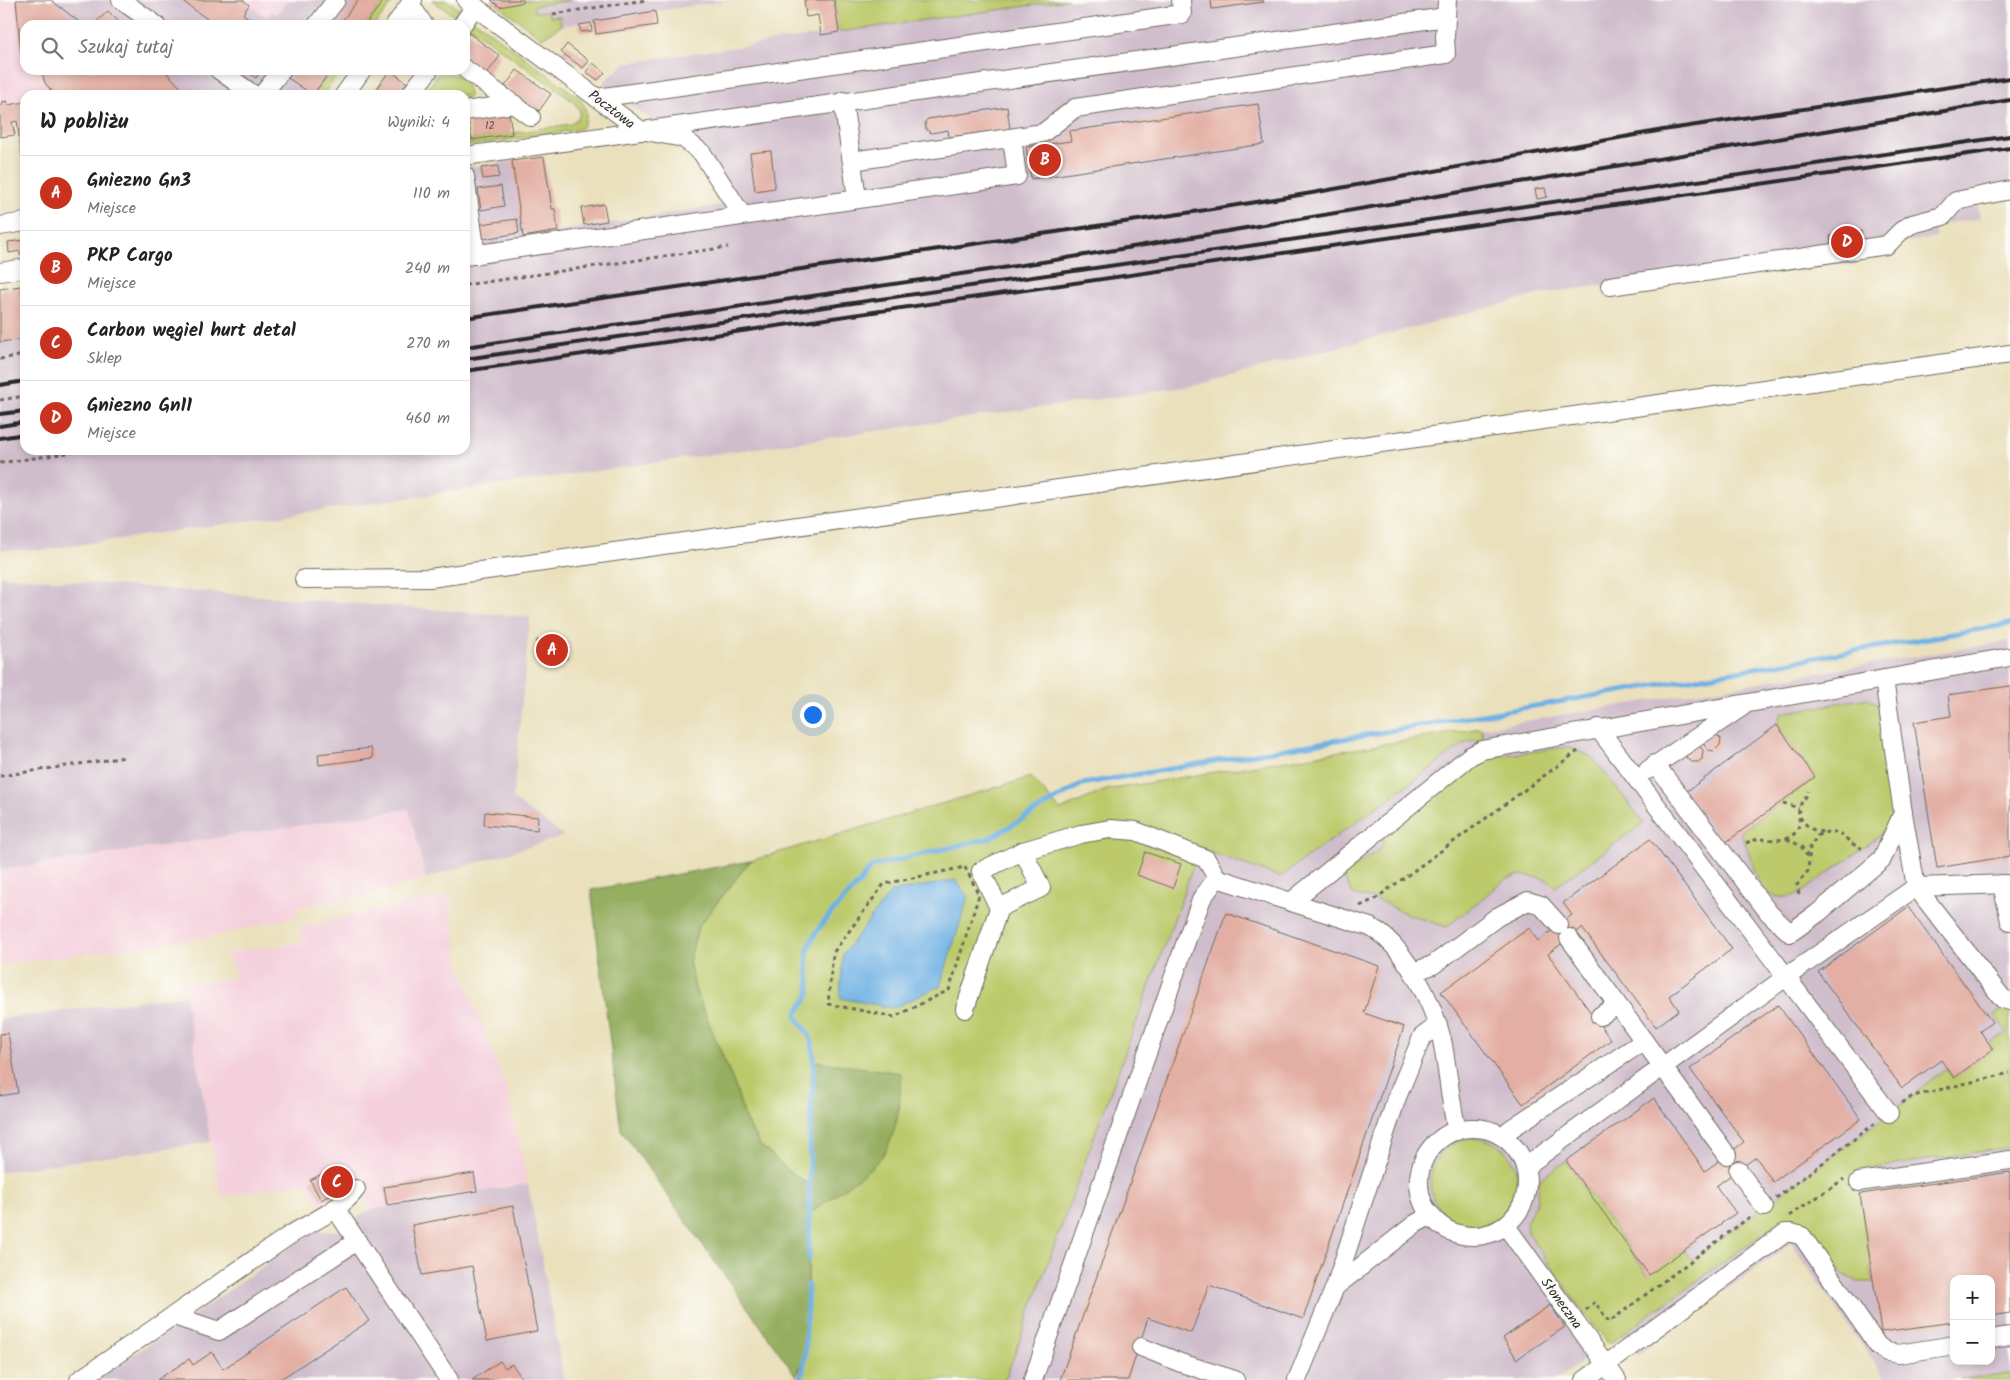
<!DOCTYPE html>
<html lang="pl">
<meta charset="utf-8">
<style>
body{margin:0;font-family:Kalam,sans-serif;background:#f2f2f2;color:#222}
.controls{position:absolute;right:15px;bottom:15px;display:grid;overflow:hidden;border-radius:10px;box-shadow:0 2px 8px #0003}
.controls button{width:45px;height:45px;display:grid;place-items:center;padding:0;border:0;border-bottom:1px solid #e0e0e0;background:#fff;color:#222;font:25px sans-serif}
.you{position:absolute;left:812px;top:714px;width:18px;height:18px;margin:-12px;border:4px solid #fff;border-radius:50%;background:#1a73e8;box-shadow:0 0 0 8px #1a73e833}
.badge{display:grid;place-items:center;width:32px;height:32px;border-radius:50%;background:#c8321e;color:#fff;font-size:16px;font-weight:700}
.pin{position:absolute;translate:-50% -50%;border:2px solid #fff;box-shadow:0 1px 5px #0006}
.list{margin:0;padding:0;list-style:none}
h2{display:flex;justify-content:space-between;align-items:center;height:65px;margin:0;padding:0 20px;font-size:21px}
h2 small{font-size:16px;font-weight:400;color:#767676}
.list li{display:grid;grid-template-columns:32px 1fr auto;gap:15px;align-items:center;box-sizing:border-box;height:75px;padding:0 20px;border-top:1px solid #e0e0e0}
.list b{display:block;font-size:19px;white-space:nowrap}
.list p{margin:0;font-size:16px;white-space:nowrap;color:#767676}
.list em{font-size:16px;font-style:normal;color:#767676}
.icon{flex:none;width:28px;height:28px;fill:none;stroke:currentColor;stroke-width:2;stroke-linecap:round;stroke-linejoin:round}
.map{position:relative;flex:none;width:2010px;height:1380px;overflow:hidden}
.search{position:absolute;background:#fff;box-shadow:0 2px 8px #0003;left:20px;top:20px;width:450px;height:55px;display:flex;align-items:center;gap:12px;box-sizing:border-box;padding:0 18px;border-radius:15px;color:#767676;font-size:19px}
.panel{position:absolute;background:#fff;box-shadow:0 2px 8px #0003;left:20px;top:90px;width:450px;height:365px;border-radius:15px}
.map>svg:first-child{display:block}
.built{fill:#f4cfdc}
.industrial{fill:#d0bdcc;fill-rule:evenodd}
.green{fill:#bcca6c;stroke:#747a4c}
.forest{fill:#95ae60;stroke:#606c46}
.water{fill:#6fb1e4;stroke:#4d6e88}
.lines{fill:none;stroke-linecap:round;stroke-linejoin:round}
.stream{stroke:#6fb1e4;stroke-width:5}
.building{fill:#e3aea3}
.minor-casing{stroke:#6e6a5e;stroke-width:20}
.path{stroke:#6e6a5e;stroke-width:3;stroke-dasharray:4 4;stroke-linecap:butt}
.minor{stroke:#fff;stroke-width:18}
.rail{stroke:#2b2b2b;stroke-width:4}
.labels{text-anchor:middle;stroke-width:5;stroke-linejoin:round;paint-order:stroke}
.number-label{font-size:11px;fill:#594c49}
.street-label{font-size:14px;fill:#2b2b2b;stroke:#fdfcf7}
</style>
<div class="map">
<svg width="2010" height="1380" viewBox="0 0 2010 1380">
<rect width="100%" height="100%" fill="#fdfcf7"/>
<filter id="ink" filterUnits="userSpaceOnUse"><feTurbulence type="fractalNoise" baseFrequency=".02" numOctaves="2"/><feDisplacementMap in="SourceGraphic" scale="10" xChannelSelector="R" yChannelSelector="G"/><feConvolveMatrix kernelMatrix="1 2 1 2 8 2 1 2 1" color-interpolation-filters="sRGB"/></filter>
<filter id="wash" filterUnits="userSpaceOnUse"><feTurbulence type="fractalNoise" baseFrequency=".0096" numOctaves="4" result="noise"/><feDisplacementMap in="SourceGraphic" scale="20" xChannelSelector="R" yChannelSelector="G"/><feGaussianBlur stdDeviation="1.12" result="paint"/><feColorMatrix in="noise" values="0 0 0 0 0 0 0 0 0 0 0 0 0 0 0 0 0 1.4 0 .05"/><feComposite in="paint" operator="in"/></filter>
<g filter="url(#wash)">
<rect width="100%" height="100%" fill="#eae0bc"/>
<g class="built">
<polygon points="0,0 51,0 83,25 25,25 25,70 132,70 157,95 25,95 25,174 18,122 0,124"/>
<polygon points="181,0 288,0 277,14 235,25"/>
<polygon points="410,808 426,878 374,894 296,908 297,916 210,937 0,965 0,870"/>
<polygon points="449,894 459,964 506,1086 528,1184 370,1210 367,1197 362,1196 349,1188 320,1204 305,1182 221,1197 183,984 235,978 233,964 229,964 228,952 301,943 299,928"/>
</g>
<g class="industrial">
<polygon points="51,0 181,0 216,25 83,25"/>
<polygon points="288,0 394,0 375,25 235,25 249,5 267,17 272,11 277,14"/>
<polygon points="539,0 731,0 561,26 542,38 524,2"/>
<polygon points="834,0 2010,0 2010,194 1977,199 1980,219 1934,225 1936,238 1540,294 1192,386 42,550 0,550 0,342 25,339 25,450 465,450 465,168 512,161 523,237 728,204 698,155 602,83 626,63 839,32"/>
<polygon points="132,70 341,70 323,95 157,95"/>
<polygon points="0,576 530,617 513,799 564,836 426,878 409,809 0,870"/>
<path d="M 2010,641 L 2010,1380 L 1886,1380 L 1791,1243 L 1637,1355 L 1622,1335 L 1609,1344 L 1586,1314 L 1564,1323 L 1589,1356 L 1557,1380 L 796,1380 L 796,1376 L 621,1130 L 591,890 L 750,861 L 1031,777 L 1060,810 L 1106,790 ZM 1954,1279 L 1991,1279 L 1991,1361 L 1954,1361 Z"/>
<polygon points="185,995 211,1142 0,1172 0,1019"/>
<polygon points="528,1184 564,1380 95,1380 186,1320 314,1231 335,1231 354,1222 354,1219 370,1210"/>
</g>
<g class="green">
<polygon points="384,0 394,0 375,25 365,25"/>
<path d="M 432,0 L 447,0 L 578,97 C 587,107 589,116 581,128 L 575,130 L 465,146 L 465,141 L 571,124 L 579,117 L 580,111 L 574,102 Z"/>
<polygon points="491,0 573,0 533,6 535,12 548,11 550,17 560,16 561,26 542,38"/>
<polygon points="834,0 1068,0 839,32"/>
<polygon points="331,70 341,70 323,95 313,95"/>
<path d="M 442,72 C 457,72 469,83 469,97 L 465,100 L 465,95 L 424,95 L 438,74 Z"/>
<path d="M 1868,698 L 1878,705 L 1894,805 L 1889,822 L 1878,837 L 1799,894 C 1754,910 1757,862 1740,833 L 1815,777 L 1777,725 L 1782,713 Z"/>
<polygon points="1481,728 1484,738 1467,742 1280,877 1133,825 1095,837 1135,839 1195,862 1005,1380 799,1380 808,1285 810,1213 875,1163 885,1150 900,1105 814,1061 810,1136 810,1185 789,1171 760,1145 746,1121 735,1086 696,992 689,962 698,927 750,861 1031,777 1060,810 1106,790"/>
<polygon points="1568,747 1592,757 1644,823 1555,887 1546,879 1521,875 1506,879 1447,927 1407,914 1375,899 1353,895 1343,876 1380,849 1383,842 1382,832 1482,760 1491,757"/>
<polygon points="2003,1008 2010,1008 2010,1147 1857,1171 1873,1282 1858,1282 1843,1274 1808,1228 1796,1223 1778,1223 1609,1344 1583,1312 1527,1232 1526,1223 1537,1200 1540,1179 1566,1161 1648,1275 1684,1250 1692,1260 1913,1096 1917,1095 1916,1092 1946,1068 1954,1078 1993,1049 1989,1044 2007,1032 1994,1015"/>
<circle cx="1474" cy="1182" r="44"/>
<polygon points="2010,1373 2010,1380 1960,1380"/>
</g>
<path class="forest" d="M 750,861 L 698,927 L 689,962 L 696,992 L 735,1086 L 746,1121 L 760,1145 L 789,1171 L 809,1185 L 810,1136 L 814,1061 L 901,1073 C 900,1103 898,1142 875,1164 C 855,1182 831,1197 810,1213 L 805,1356 L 796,1376 L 621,1130 L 591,890 Z"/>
<polygon class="water" points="956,880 968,898 940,986 893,1008 840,998 843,954 891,892"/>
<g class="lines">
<g class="stream">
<path d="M 809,1260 L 810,1136 L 814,1061 L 812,1044 L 809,1035 L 796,1016 C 799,1005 807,1003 809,994 C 811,981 806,968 807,955 C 811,928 844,901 861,881 C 865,875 867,870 873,866 L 990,838 L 1082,784 L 2010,624"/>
<polyline points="802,1380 805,1356 808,1285"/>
</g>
</g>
<g id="blocks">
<g class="building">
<polygon points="16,0 51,0 83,25 25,25 25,52 21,53"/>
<polygon points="181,0 243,0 249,5 243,14 259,25 213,25 214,24"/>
<polygon points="358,0 384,0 365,25 339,25"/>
<polygon points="491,0 523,0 524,2 500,7"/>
<polygon points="804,0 834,0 839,32 821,35 818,15 806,17"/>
<polygon points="1211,0 1263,0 1264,2 1212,9"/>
<polygon points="108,11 122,25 93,25"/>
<polygon points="655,11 657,25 596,34 594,21"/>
<polygon points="591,23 592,31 581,32 579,25"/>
<polygon points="469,33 500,56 486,75 465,60 465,38"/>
<polygon points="567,44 589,61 583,68 561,52"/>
<polygon points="593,63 605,73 598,80 586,72"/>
<polygon points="41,70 164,70 188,95 55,95 45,83"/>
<polygon points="245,70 262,70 256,78"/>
<polygon points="294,70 331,70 313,95 288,78"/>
<polygon points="390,70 407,83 398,95 372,95"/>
<polygon points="517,70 551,94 539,111 525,102 523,105 516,99 518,96 505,86"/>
<polygon points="7,101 8,105 25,102 25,156 22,157 17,121 12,122 15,135 0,137 0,106 3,105 2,102"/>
<polygon points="1258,104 1264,144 1031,179 1026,147 1071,141 1069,131"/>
<polygon points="1007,107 1010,129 949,137 948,130 931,133 926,129 925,122 928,119"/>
<polygon points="509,112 512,134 472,140 468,119"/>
<polygon points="771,151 775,188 755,191 750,153"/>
<polygon points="544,157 552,209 555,209 558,231 523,237 512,161"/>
<polygon points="498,166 499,177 483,179 481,168"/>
<polygon points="501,186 504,206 481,210 478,189"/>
<polygon points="1545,188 1547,197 1537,199 1535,189"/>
<polygon points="604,204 607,221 584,225 581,208"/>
<polygon points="517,219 519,233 483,239 481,224"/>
<polygon points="1861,231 1864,248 1832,253 1830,236"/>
<polygon points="25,240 25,254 20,255 20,251 9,253 8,242"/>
<polygon points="21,286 25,313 25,339 0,342 0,289"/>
<polygon points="537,640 568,643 567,659 535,656"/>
<polygon points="2010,686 2010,856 1937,868 1914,722 1951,716 1948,695"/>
<polygon points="1777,725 1815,777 1725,843 1686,792"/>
<polygon points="1715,733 1721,739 1720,745 1714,751 1708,750 1703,743"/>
<polygon points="1699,746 1703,750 1702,759 1698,762 1692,762 1687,759 1686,753"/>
<polygon points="371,748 373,758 319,765 318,754"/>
<polygon points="485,812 538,817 537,830 484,825"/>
<polygon points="1650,839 1732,949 1669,996 1679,1010 1656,1027 1582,928 1548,954 1611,1040 1523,1104 1441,992 1529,928 1538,941 1572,915 1563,903"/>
<polygon points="1145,852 1181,864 1173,888 1137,875"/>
<polygon points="1908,907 1992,1022 1980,1031 1993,1049 1954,1078 1941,1060 1902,1088 1818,972"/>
<polygon points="1226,913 1379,966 1364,1013 1404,1027 1303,1319 1209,1285 1191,1333 1148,1318 1128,1380 1060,1380"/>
<polygon points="1778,1005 1861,1119 1773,1182 1756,1157 1716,1186 1736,1213 1649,1275 1566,1161 1654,1098 1705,1171 1727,1155 1744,1142 1690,1069"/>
<polygon points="8,1033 18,1093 0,1096 0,1034"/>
<polygon points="336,1167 346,1187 321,1200 310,1180"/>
<polygon points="2010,1172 2010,1313 1991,1316 1991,1279 1954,1279 1954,1322 1881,1332 1860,1194"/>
<polygon points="474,1173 477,1191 387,1205 384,1187"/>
<polygon points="513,1206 537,1331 487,1341 472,1266 422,1275 412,1225"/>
<polygon points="346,1287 369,1321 279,1380 157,1380 189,1359 193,1365 212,1352 223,1369"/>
<polygon points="1550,1305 1565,1327 1517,1359 1503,1338"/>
<polygon points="500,1361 505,1368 512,1364 523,1380 472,1380"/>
</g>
</g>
</g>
<g filter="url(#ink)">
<use href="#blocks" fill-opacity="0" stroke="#6e6a5e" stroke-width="1"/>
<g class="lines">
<defs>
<g id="minor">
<polyline points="121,0 156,25"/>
<polyline points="466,0 640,130 683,138 702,153 742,215"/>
<polyline points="410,4 424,25"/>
<polyline points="317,25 336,0"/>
<polyline points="395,25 413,0"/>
<polyline points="462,25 475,6"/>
<polyline points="465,69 531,117"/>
<polyline points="219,70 254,95"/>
<polyline points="262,95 282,70"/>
<polyline points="344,95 362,70"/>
<polyline points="410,95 429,70"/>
<polyline points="597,98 1182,14 1181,0"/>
<polyline points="843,101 857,198"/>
<polyline points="465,111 514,104"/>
<polyline points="465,156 1446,17"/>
<polyline points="852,161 1043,133 1075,108 1446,54 1445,37 1447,0"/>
<polyline points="465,176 476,255"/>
<polyline points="0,226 25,222"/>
<polyline points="465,256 1017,176 1012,138"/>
<polyline points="0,272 25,268"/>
<polyline points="1610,286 1887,245 1901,231 1912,224 1943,216 1956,201 2010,190"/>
<polyline points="304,579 430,578 2010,354"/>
<polyline points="1598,728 1889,1113"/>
<polyline points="1655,764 1769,913 1790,933 1818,913 1882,859 1903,813 1884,679"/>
<polyline points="1648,770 1742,707"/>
<polyline points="1903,813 1916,887 2003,999 2010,1001"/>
<polyline points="2002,884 2010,921"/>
<path d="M 1291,902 L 1370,927 C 1404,944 1433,1003 1442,1040 C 1448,1070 1450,1101 1457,1131"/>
<polyline points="999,908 1041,888 1023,851"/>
<polyline points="1569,938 1727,1155"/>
<polyline points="1413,972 1433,965 1497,917 1528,901 1541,905 1559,925"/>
<polyline points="965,1009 999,908 981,871 1023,851 1081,834 1110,829 1136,831 1206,859 1217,878 1291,902 1470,756 1482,750 2010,657"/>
<polyline points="1600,1016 1617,1005"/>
<circle cx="1473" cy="1182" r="54"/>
<polyline points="1502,1136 1512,1128 1644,1041"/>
<polyline points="1525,1167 1786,977 1916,887 2010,884"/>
<polyline points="1738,1170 1764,1207"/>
<polyline points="1859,1182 2010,1160"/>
<polyline points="335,1208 449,1380"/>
<polyline points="1506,1226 1617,1380"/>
<polyline points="1335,1287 1397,1097 1422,1037 1438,1025"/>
<polyline points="174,1316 219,1331 357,1241"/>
<polyline points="1991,1339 2010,1336"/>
<polyline points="1141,1347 1181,1363 1235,1380"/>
<path d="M 79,1380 C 149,1333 218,1284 287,1237 C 310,1222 340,1211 356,1189"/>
<polyline points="1033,1380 1189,933 1202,898 1217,878"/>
<polyline points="1297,1380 1335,1287 1415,1224 1431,1215"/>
<polyline points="1585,1380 1785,1233 1792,1233 1802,1236 1878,1346 1887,1352 1899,1354 1954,1345"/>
</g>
</defs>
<use href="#minor" class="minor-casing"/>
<g class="path">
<polyline points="553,14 646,0"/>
<polyline points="465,285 728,247"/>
<polyline points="0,359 25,355"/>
<polyline points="0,400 25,396"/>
<polyline points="0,463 88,450"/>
<polyline points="0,776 126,757"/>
<polyline points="1783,803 1799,808"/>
<path d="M 1800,817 C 1806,826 1812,831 1823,832"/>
<polyline points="1787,839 1801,846 1809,859"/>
<path d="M 1746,843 C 1751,841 1756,839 1761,839 C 1775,840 1794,843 1799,825 C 1800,819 1798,814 1799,809 C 1800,802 1807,798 1808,791"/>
<polygon points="965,867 979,895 949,990 894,1017 828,1004 833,953 884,884"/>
<path d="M 1799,894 L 1797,885 L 1808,871 L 1810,847 L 1818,835 C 1845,824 1842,843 1862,848"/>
<polyline points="1360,906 1375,899 1578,751"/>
<polyline points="1902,1103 1913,1096 2010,1073"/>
<polyline points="1776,1198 1877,1122"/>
<polyline points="1789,1216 1844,1179"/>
<polyline points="1586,1310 1595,1302 1609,1322 1751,1216"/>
</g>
<use href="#minor" class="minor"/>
<g class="rail">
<polyline points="465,318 1193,212 1312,193 1663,130 2010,78"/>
<polyline points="465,347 1049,261 2010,100"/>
<polyline points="465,359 2010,136"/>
<polyline points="465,371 2010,148"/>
<polyline points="0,385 25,381"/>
<polyline points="0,414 25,411"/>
<polyline points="0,426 25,422"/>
<polyline points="0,438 25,434"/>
</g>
</g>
</g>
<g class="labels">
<g class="number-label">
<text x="490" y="129">12</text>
</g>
<g class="street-label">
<text transform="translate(612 109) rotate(37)" y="5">Pocztowa</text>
<text transform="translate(1562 1303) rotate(54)" y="5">Słoneczna</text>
</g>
</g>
</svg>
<div class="controls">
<button>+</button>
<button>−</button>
</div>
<div class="you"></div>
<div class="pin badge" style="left:552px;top:650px">A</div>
<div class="pin badge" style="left:1045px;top:160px">B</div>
<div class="pin badge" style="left:337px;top:1182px">C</div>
<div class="pin badge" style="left:1847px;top:242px">D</div>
<div class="search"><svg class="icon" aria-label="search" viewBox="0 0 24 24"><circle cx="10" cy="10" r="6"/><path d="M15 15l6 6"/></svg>Szukaj tutaj</div>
<section class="panel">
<h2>W pobliżu<small>Wyniki: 4</small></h2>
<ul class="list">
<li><span class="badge">A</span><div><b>Gniezno Gn3</b><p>Miejsce</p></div><em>110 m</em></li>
<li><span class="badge">B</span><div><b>PKP Cargo</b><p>Miejsce</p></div><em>240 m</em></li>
<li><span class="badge">C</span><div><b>Carbon węgiel hurt detal</b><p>Sklep</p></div><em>270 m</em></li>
<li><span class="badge">D</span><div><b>Gniezno Gn11</b><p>Miejsce</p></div><em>460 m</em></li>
</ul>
</section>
</div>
